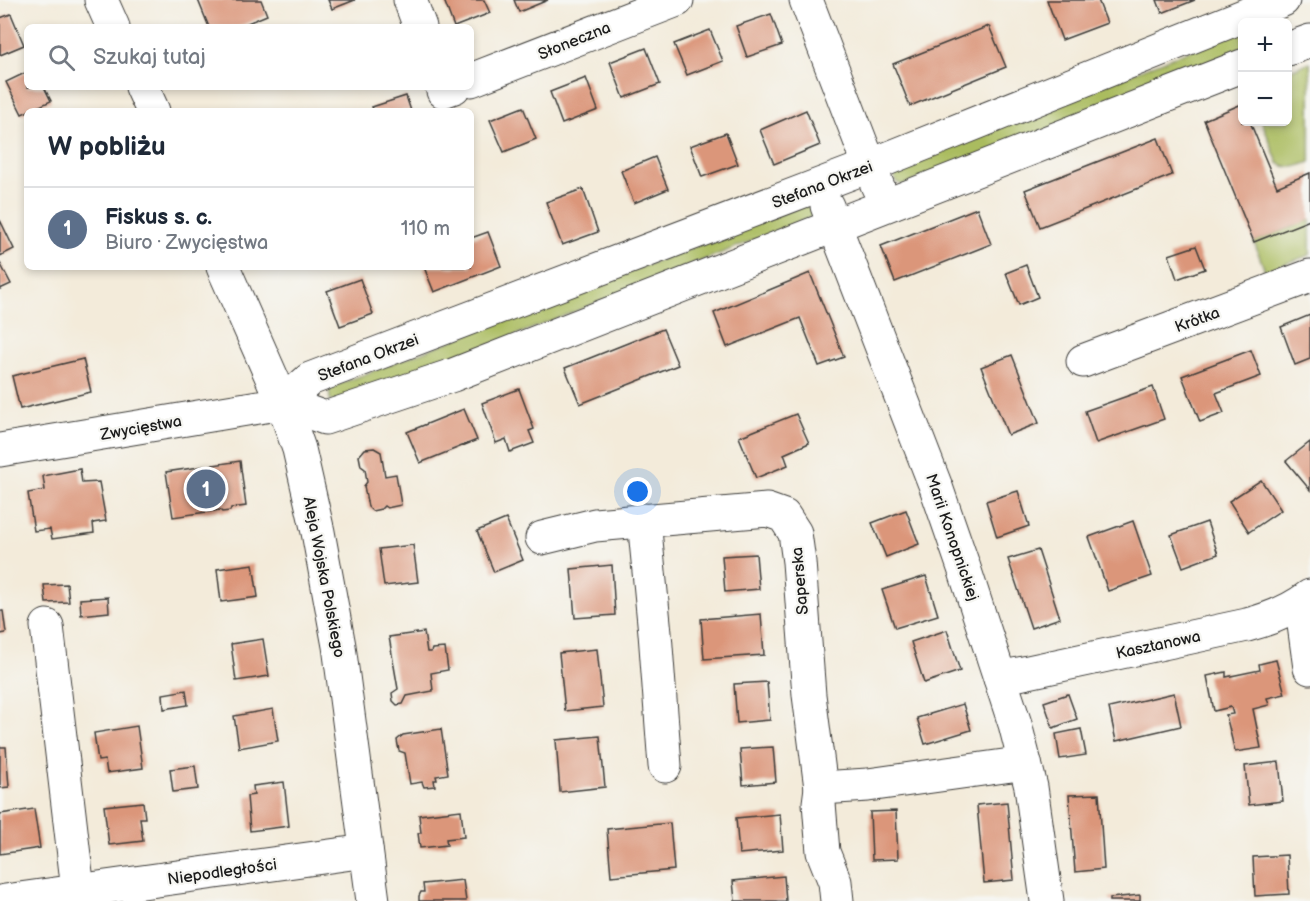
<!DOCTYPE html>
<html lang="pl">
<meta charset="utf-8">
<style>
body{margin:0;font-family:"Balsamiq Sans",sans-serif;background:#f6f6f7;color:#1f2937}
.controls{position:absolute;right:18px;top:18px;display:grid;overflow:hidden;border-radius:9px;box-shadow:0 3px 9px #0003}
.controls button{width:54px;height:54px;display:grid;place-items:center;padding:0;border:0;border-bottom:2px solid #e0e1e3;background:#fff;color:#1f2937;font:30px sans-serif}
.you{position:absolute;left:638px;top:492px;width:21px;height:21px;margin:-15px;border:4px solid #fff;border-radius:50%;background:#1a73e8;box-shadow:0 0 0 9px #1a73e833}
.badge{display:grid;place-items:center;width:39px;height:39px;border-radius:50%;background:#0b8043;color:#fff;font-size:20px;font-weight:700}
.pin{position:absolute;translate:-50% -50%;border:3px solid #fff;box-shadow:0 2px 6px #0006}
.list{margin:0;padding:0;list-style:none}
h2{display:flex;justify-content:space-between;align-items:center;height:78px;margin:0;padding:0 24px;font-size:26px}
h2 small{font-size:20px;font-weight:400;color:#747a83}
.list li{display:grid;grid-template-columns:39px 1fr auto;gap:18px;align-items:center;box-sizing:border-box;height:84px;padding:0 24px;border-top:2px solid #e0e1e3}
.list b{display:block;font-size:22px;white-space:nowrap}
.list p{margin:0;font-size:20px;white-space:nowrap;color:#747a83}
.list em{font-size:20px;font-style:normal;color:#747a83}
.icon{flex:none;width:33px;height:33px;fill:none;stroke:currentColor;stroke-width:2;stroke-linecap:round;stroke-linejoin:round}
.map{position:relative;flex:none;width:1310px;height:901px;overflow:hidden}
.search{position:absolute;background:#fff;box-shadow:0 3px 9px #0003;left:24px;top:24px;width:450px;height:66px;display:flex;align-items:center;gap:15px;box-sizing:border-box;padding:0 21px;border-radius:9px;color:#747a83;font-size:22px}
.panel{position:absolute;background:#fff;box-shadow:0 3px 9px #0003;left:24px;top:108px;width:450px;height:162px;border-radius:9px}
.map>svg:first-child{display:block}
.green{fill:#aabc5f;stroke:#636c3e;stroke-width:1.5}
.building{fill:#db967a}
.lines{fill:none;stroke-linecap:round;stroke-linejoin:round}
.minor-casing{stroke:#3c3b38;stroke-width:35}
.minor{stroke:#fff;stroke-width:33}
.labels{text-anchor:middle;stroke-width:4.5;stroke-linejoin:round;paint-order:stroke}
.street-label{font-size:16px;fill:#1c1c1c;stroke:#f6f6f2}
</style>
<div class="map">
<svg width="1310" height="901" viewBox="0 0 1310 901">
<rect width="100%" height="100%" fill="#f6f6f2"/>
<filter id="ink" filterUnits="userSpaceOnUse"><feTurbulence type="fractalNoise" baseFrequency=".0167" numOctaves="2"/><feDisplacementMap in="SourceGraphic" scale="12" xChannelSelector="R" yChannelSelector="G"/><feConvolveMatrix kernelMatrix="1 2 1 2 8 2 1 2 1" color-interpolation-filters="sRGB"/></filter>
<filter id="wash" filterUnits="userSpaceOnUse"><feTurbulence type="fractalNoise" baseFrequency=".008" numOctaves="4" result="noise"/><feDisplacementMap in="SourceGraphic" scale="24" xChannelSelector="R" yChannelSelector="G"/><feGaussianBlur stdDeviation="1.35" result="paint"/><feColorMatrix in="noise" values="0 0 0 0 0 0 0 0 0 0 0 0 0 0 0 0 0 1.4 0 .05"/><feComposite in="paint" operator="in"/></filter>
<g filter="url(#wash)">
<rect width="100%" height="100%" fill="#f3ebda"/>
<g class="green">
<polygon points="1242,29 1242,55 903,185 897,183 894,177 894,169"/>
<path d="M 1310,62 L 1310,162 C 1297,167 1290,170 1278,163 L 1262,122 L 1288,122 L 1288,71 Z"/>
<polygon points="807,203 811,207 814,216 341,405 330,400 329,388"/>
<polygon points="1310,220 1310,255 1265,271 1254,242"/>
</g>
<g id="blocks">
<g class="building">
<polygon points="198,0 261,0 267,15 238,27 209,27"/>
<polygon points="328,0 355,0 332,9"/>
<polygon points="444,0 484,0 490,13 454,27"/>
<polygon points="514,0 548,0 519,12"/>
<polygon points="1047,0 1098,0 1107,23 1062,40"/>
<polygon points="1157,0 1195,0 1162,13"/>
<polygon points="11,14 24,45 0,55 0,18"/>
<polygon points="771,14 782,45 747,57 736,26"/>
<polygon points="989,26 1006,67 910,106 893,64"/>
<polygon points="710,30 723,61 687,75 674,44"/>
<polygon points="646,48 660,84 624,98 610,62"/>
<polygon points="27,72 27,87 44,87 51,101 22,114 6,82"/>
<polygon points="586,78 598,110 562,124 550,92"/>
<polygon points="406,96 411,111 374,111 372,107"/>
<polygon points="1242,104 1242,122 1250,122 1277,187 1310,173 1310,220 1254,242 1204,120"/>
<polygon points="523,107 536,139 504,152 490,120"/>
<polygon points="806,110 820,145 774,164 760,130"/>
<polygon points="726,133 738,164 702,177 690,146"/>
<polygon points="1158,138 1172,175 1040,227 1025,190"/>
<polygon points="655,157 668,189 634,203 621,171"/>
<polygon points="583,189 598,232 562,245 546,202"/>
<polygon points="977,208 991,244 895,282 881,246"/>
<polygon points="0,220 14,249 0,256"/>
<polygon points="488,232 501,266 434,292 424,267 471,267 471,238"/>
<polygon points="1196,246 1205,269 1177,279 1169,255"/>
<polygon points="0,263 11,284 0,289"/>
<polygon points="1026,265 1038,297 1019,305 1006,273"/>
<polygon points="810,273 844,357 819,366 800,318 727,347 714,313"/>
<polygon points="360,279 373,314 340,326 327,291"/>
<polygon points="1310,315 1310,359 1295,365 1281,327"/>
<polygon points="663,329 678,365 580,404 565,368"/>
<polygon points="1251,350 1261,376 1216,393 1224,413 1200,422 1182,376"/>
<polygon points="1012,355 1039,423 1008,435 981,367"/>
<polygon points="83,359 91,392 20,409 12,376"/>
<polygon points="1153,387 1164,419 1096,443 1085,411"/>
<polygon points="519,389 534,429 529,431 534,443 510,452 506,439 496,443 482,403"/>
<polygon points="464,409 477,440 420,463 407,432"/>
<polygon points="796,414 809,443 784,454 788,465 756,478 739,437"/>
<polygon points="1310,442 1310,490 1286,461"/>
<polygon points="374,448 381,452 385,476 396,474 401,505 387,508 384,506 381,509 372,511 368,507 364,486 367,482 365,469 361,466 359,456 365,449"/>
<polygon points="240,461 246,506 231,508 230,511 222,512 220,510 173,517 166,472"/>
<polygon points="80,469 82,483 99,482 106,521 93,523 94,533 52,539 50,529 34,531 28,493 45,490 43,476"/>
<polygon points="1261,480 1281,510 1249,532 1229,501"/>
<polygon points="1018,491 1029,526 997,537 986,501"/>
<polygon points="906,510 919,544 886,557 872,523"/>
<polygon points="506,519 523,560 494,572 477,531"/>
<polygon points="1133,521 1152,576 1108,591 1089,537"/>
<polygon points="1207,522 1218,554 1183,567 1171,535"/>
<polygon points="413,545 418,582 384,586 379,549"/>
<polygon points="1038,550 1060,618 1031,628 1008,559"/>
<polygon points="756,554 759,589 725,592 722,556"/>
<polygon points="253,564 258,597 221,602 217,569"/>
<polygon points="612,565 615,615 575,618 571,569"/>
<polygon points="926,576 938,615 895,628 882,590"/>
<polygon points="67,584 69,602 46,603 44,585"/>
<polygon points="108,597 109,612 81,615 80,599"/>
<polygon points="0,611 3,611 6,633 0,634"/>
<polygon points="761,614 764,655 704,659 701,619"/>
<polygon points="947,630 960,671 924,683 911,642"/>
<polygon points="424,632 427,652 431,652 432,649 445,648 448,670 431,673 433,691 407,696 403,704 397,705 393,701 392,693 398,689 389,637"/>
<polygon points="263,639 269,676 236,681 231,644"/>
<polygon points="597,649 603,707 565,711 559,653"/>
<polygon points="1276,660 1285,694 1267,698 1269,705 1253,709 1261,748 1235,752 1226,715 1233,714 1231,707 1214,711 1207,676 1226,672 1226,677 1260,670 1259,664"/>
<polygon points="767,682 770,720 737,723 734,684"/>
<polygon points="186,690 188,705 164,709 163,694"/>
<polygon points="1174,693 1181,726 1116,741 1109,708"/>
<polygon points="1068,694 1077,719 1053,728 1044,702"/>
<polygon points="963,704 971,730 925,744 917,718"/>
<polygon points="273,709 278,741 239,748 234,716"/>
<polygon points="137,726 143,768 107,773 105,760 98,761 94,733"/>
<polygon points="441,729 448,774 436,776 437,780 434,780 435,786 424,787 422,782 410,784 405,753 399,751 397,740 403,735"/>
<polygon points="1081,729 1086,755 1060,759 1056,734"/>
<polygon points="600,736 605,787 560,792 556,740"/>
<polygon points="0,747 6,747 9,787 0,788"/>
<polygon points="773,747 776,782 743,785 740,749"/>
<polygon points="1279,762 1283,801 1249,805 1245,766"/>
<polygon points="195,766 198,789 173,792 170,769"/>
<polygon points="284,782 289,826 250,831 247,796 254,795 253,786"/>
<polygon points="1099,794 1104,869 1075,872 1069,795"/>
<polygon points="143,802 145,818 140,818 143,841 109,845 104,806"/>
<polygon points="1007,802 1014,880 984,883 977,805"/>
<polygon points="34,809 40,848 0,854 0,814"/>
<polygon points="461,810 464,837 446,839 447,845 420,848 418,833 421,833 419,815"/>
<polygon points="896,811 898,859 872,860 870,812"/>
<polygon points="780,814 783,850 739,854 736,818"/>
<polygon points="670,823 674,870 611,876 607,829"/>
<polygon points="1287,855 1289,894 1255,896 1253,857"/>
<polygon points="784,876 786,901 735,901 733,881"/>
<polygon points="463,880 466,901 419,901 419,896 421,892 424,892 423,884"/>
<polygon points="1140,895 1140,901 1110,901 1110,898"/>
</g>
</g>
</g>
<g filter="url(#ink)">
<use href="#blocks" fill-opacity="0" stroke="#3c3b38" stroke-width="1.5"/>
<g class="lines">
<defs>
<g id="minor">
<polyline points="101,0 113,27"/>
<polyline points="410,0 420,27"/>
<polyline points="806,0 878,187"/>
<polyline points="1288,49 1310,41"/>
<polyline points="471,80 677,0"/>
<polyline points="142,87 153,111"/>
<polyline points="442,87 443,91 454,87"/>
<polyline points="827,206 936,487 964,568 1015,724 1031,787 1047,901"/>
<polyline points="223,267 283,403 299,449 318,532 339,646 373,901"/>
<polyline points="1083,361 1310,276"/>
<polyline points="283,403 310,379 869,166 1283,0"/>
<polyline points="0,450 283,403 325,418 453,375 1242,66"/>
<polyline points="644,520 655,633 665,766"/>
<polyline points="542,538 595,525 767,510 784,516 795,533 799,562 809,695 821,788 868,785 1025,763"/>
<polyline points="1301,603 1310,668"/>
<polyline points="47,626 78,890"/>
<path d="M 1000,678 L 1247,625 C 1270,619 1291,611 1310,596"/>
<polyline points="821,788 819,803 823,852 835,882 837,901"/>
<polyline points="5,901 366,851"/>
</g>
</defs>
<use href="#minor" class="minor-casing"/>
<use href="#minor" class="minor"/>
</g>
</g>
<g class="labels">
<g class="street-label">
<text transform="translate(574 40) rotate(-22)" y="6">Słoneczna</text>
<text transform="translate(822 184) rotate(-21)" y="6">Stefana Okrzei</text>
<text transform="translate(1197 319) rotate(-20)" y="6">Krótka</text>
<text transform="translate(368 357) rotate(-21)" y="6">Stefana Okrzei</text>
<text transform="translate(141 427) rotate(-10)" y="6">Zwycięstwa</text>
<text transform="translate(953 537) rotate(71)" y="6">Marii Konopnickiej</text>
<text transform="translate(325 577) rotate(79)" y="6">Aleja Wojska Polskiego</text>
<text transform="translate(799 581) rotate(-95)" y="6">Saperska</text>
<text transform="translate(1158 644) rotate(-12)" y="6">Kasztanowa</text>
<text transform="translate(222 871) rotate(-8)" y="6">Niepodległości</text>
</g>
</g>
</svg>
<div class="controls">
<button>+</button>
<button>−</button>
</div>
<div class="you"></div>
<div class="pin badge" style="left:206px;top:489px;background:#5c6f8a">1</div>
<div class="search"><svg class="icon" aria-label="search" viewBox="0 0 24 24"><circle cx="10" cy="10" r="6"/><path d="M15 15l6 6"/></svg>Szukaj tutaj</div>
<section class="panel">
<h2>W pobliżu<small></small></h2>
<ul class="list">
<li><span class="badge" style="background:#5c6f8a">1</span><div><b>Fiskus s. c.</b><p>Biuro · Zwycięstwa</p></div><em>110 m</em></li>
</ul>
</section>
</div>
